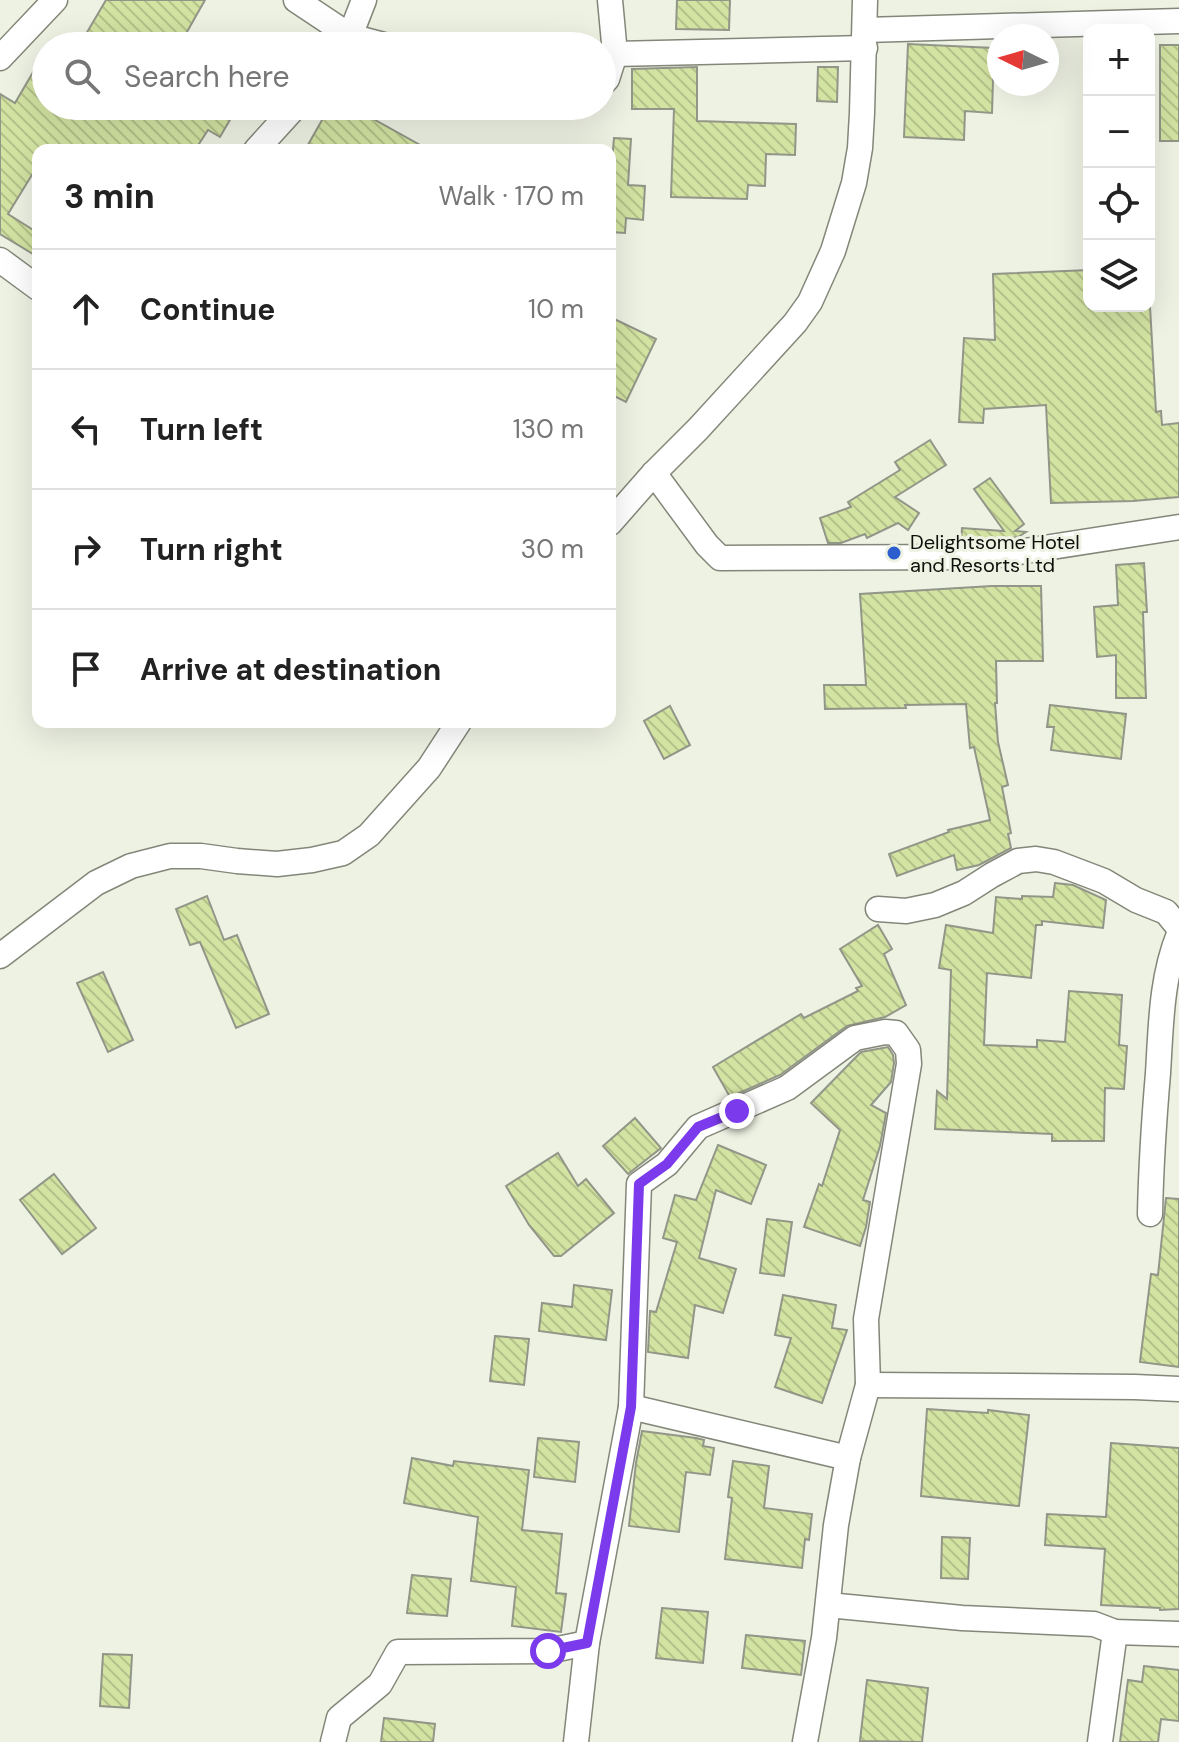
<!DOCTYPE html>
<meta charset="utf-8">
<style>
body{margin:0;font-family:"DM Sans",sans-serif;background:#f2f2f2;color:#222}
.controls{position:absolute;right:24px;top:24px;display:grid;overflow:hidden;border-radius:16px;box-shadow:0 8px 32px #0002}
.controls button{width:72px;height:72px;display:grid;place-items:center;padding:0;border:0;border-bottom:2px solid #e0e0e0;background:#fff;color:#222;font:40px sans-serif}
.compass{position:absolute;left:987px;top:24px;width:72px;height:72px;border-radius:50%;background:#fff;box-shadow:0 8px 32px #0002;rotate:275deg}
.stop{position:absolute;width:24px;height:24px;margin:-18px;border:6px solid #7c3aed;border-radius:50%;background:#fff}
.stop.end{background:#7c3aed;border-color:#fff;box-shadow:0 2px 8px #0008}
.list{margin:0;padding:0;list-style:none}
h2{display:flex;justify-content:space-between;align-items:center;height:104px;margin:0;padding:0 32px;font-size:34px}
h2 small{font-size:26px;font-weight:400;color:#767676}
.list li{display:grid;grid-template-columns:52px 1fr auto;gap:24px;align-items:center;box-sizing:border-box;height:120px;padding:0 32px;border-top:2px solid #e0e0e0}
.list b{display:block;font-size:30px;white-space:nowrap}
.list em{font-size:26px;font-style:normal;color:#767676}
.icon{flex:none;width:44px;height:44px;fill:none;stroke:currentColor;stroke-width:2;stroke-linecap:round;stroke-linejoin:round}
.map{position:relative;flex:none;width:1179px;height:1742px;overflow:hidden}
.search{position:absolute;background:#fff;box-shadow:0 8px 32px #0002;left:32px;top:32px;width:584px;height:88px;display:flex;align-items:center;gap:20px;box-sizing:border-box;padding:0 28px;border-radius:44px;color:#767676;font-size:30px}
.panel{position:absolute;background:#fff;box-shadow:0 8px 32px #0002;left:32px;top:144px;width:584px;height:584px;border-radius:16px}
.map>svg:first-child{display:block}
.building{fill:url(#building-back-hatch);stroke:#929688;stroke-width:2}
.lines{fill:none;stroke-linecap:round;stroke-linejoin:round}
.minor-casing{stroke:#838779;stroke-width:27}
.minor{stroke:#fff;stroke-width:24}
.route{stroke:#7c3aed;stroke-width:10}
.poi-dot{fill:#2d5ecd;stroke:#eef2e3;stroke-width:3}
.labels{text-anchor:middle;stroke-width:6;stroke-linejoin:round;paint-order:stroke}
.poi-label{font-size:20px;fill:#0e0f0a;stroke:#eef2e3;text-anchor:start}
</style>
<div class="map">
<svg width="1179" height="1742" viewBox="0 0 1179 1742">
<defs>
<pattern id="building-back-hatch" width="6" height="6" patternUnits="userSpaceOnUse" patternTransform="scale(2)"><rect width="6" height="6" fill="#d3e3a2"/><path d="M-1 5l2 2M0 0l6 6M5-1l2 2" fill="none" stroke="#b4c28a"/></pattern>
</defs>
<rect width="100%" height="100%" fill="#eef2e3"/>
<g class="building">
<polygon points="106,0 205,0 179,46 79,46"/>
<polygon points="677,0 730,0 729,30 676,29"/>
<polygon points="908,44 994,48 992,113 965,111 964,140 904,137"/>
<rect x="1160" y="45" width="19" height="96"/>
<polygon points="46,50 46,106 238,106 220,137 208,130 195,150 38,150 38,165 8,214 38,233 38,257 0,234 0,94 15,103"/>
<polygon points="697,67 697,121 796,124 795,155 766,154 765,186 748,185 747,199 671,197 674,109 632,109 632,69"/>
<polygon points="818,67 838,67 837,102 817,101"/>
<polygon points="330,106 350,106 429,150 305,150"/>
<polygon points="614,138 631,139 628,185 645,186 643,220 626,218 625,233 610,232 610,183"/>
<polygon points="1089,270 1089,308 1105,307 1106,309 1150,306 1156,412 1161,411 1162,425 1179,423 1179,497 1133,501 1051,503 1046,405 984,409 983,423 959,422 964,338 995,340 993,274"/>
<polygon points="610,317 656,339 626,402 610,394"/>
<polygon points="930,440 946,465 895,497 919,513 908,530 898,523 867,538 865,534 841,543 828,543 820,518 851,507 848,502 900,470 895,462"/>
<polygon points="990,478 1024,524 1015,531 1026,532 1018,537 986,542 961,542 962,528 1004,531 974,489"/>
<polygon points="1144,563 1147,612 1143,612 1146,698 1116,698 1116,655 1097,657 1094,607 1118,605 1116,565"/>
<polygon points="992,586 1041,586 1043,661 996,661 997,703 995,703 998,742 1008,785 1002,787 1011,833 1008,834 1011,848 979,865 957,870 954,855 897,876 889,854 949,832 948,830 990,820 974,747 970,748 966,704 905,705 906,708 825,709 824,685 866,685 860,594"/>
<polygon points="1050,705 1126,714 1121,759 1051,750 1054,727 1047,727"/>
<polygon points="670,706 690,745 664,759 644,721"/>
<polygon points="1055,883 1073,885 1106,900 1103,928 1042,921 1042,925 1036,925 1031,978 987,973 984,1045 1037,1047 1037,1040 1065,1042 1069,991 1122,995 1119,1045 1127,1046 1124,1089 1105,1088 1104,1141 1052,1141 1052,1134 935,1129 937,1091 947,1099 951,970 939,968 946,925 993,933 996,897 1022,899 1022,896 1053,897"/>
<polygon points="207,896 224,940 237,935 269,1014 236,1028 200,942 190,945 176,909"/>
<polygon points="878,925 892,949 884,954 906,1005 885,1017 847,1026 780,1075 730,1097 713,1067 801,1014 804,1018 858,991 856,988 862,986 840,949"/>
<polygon points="103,972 133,1040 108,1052 77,983"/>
<polygon points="888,1047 893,1055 894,1063 891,1082 871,1105 886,1113 880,1146 863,1200 870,1202 866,1227 860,1246 804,1227 819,1184 822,1186 840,1130 811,1103 861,1052"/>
<polygon points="635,1118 661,1148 628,1174 603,1146"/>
<polygon points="718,1145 766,1165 751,1204 716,1190 699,1258 736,1269 723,1313 695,1305 688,1358 648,1352 650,1311 656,1312 677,1242 663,1238 675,1195 696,1200"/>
<polygon points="558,1153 578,1186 586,1179 614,1213 561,1256 554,1256 529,1225 506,1186"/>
<polygon points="54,1174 96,1228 62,1254 20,1200"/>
<polygon points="1166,1198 1179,1199 1179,1367 1140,1362 1151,1274 1158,1275"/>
<polygon points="767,1219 792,1222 784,1276 760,1273"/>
<polygon points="574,1285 612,1290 606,1340 539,1331 542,1303 572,1307"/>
<polygon points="783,1295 836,1305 832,1328 847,1330 822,1403 775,1387 791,1338 775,1335"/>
<polygon points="495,1336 529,1339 524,1385 490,1381"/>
<polygon points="927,1409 988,1413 988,1410 1029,1415 1019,1506 921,1496"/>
<polygon points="642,1431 696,1438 704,1440 703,1446 714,1448 710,1475 686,1472 679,1532 629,1526 636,1463"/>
<polygon points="538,1438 579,1442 575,1482 534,1477"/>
<polygon points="1111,1443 1179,1448 1179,1609 1160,1610 1160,1608 1101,1605 1105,1549 1045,1545 1047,1514 1106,1517"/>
<polygon points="412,1458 453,1466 454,1461 529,1470 522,1530 562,1534 556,1593 566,1594 561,1632 512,1626 516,1587 471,1581 478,1517 404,1503"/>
<polygon points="733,1461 769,1466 764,1508 812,1514 809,1540 805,1539 802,1568 725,1559 732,1498 728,1497"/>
<polygon points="942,1537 970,1538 968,1579 941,1578"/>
<polygon points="412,1575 451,1579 447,1616 407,1613"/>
<polygon points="662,1608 708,1612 703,1663 656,1658"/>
<polygon points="746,1635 805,1641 801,1675 742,1668"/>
<polygon points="103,1654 132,1655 129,1708 100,1706"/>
<polygon points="1144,1666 1179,1670 1179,1721 1161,1719 1158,1742 1120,1742 1128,1680 1142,1682"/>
<polygon points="867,1680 928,1688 922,1742 860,1741"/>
<polygon points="384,1718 435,1724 433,1742 381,1742"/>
</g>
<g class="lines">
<defs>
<g id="minor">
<polyline points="296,0 350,36 388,46"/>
<polyline points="610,0 615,54 865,48"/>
<polyline points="865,30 1179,21"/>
<polyline points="343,46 350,36 364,0"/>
<polyline points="0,58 55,0"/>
<polyline points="602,84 607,79 615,54"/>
<polyline points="256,150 296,106"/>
<polyline points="0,260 38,288"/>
<polyline points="654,473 707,545 720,558 987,557 1179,527"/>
<polyline points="610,523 654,473 698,429 795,323 810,302 833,251 854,183 860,148 862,113 865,0"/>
<polyline points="878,909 906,911 935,905 964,893 992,875 1018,861 1036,859 1054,862 1104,881 1136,900 1166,912 1179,928"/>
<polyline points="0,956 96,883 131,866 170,856 201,856 237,861 277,864 312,860 343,853 369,835 429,768 459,722"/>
<path d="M 1150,1214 C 1151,1167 1154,1120 1158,1073 C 1161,1026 1161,978 1179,934"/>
<polyline points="868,1385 1135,1387 1179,1389"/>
<polyline points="631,1407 848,1458"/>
<polyline points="828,1605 962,1618 1094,1624 1115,1632 1179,1634"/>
<polyline points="333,1742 339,1718 380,1684 398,1652 548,1651 587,1643"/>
<polyline points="576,1742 587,1643 631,1407 639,1184 667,1164 698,1127 787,1088 855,1038 885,1032 896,1033 908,1050 909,1064 866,1319 868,1385 848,1458 836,1525 824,1638 805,1742"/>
<polyline points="1100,1742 1115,1632"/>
</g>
</defs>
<use href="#minor" class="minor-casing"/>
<use href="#minor" class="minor"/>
</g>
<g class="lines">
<polyline class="route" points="548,1651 587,1643 631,1407 639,1184 667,1164 698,1127 737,1111"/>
</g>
<circle class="poi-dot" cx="894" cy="553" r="8"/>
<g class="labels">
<g class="poi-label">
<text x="910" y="549">Delightsome Hotel<tspan x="910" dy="23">and Resorts Ltd</tspan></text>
</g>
</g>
</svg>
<div class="controls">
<button>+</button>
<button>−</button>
<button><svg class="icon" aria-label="locate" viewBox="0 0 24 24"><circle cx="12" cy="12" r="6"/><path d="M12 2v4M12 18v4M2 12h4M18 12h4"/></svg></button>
<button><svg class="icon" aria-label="layers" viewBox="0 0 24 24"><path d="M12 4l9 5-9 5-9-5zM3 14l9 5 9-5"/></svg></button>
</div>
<svg class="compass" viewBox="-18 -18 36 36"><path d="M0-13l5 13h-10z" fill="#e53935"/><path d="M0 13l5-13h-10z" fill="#767676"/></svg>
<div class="stop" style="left:548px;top:1651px"></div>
<div class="stop end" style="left:737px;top:1111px"></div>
<div class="search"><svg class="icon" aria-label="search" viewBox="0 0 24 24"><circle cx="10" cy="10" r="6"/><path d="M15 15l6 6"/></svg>Search here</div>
<section class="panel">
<h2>3 min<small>Walk · 170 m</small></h2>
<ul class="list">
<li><svg class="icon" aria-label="ahead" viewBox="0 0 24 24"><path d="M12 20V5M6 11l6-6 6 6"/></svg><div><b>Continue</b></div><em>10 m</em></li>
<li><svg class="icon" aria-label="left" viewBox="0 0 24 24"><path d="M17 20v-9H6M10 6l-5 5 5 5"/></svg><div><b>Turn left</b></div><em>130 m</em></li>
<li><svg class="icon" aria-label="right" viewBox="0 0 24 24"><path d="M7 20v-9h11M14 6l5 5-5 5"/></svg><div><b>Turn right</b></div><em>30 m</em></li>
<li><svg class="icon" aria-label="arrive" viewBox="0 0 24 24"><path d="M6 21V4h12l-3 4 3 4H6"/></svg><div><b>Arrive at destination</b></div></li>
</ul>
</section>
</div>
